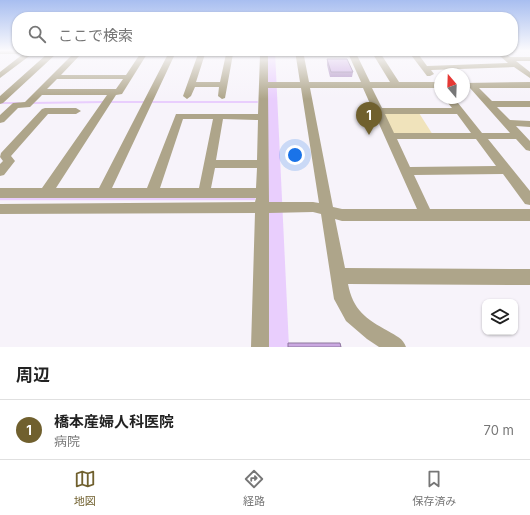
<!DOCTYPE html>
<html lang="ja">
<meta charset="utf-8">
<style>
body{margin:0;font-family:Inter,"Noto Sans JP",sans-serif;background:#f6f6f6;color:#222}
.controls{position:absolute;right:12px;bottom:12px;display:grid;overflow:hidden;border-radius:8px;box-shadow:0 1px 3px #0004}
.controls button{width:36px;height:36px;display:grid;place-items:center;padding:0;border:0;border-bottom:1px solid #e0e0e0;background:#fff;color:#222;font:20px sans-serif}
.compass{position:absolute;left:434px;top:68px;width:36px;height:36px;border-radius:50%;background:#fff;box-shadow:0 1px 3px #0004;rotate:341deg}
.you{position:absolute;left:295px;top:155px;width:14px;height:14px;margin:-10px;border:3px solid #fff;border-radius:50%;background:#1a73e8;box-shadow:0 0 0 6px #1a73e833}
.badge{display:grid;place-items:center;width:26px;height:26px;border-radius:50%;background:#70602e;color:#fff;font-size:13px;font-weight:700}
.pin{position:absolute;translate:-50% -33px;filter:drop-shadow(0 1px 2px #0008)}
.pin::after{content:'';position:absolute;top:21px;width:14px;height:12px;background:inherit;clip-path:polygon(0 0,100% 0,50% 100%)}
.list{margin:0;padding:0;list-style:none}
h2{display:flex;justify-content:space-between;align-items:center;height:52px;margin:0;padding:0 16px;font-size:17px}
h2 small{font-size:13px;font-weight:400;color:#767676}
.list li{display:grid;grid-template-columns:26px 1fr auto;gap:12px;align-items:center;box-sizing:border-box;height:60px;padding:0 16px;border-top:1px solid #e0e0e0}
.list b{display:block;font-size:15px;white-space:nowrap}
.list p{margin:0;font-size:13px;white-space:nowrap;color:#767676}
.list em{font-size:13px;font-style:normal;color:#767676}
.icon{flex:none;width:22px;height:22px;fill:none;stroke:currentColor;stroke-width:2;stroke-linecap:round;stroke-linejoin:round}
.map{position:relative;flex:none;width:530px;height:347px;overflow:hidden}
.search{position:absolute;background:#fff;box-shadow:0 1px 3px #0004;left:12px;right:12px;top:12px;height:44px;display:flex;align-items:center;gap:10px;box-sizing:border-box;padding:0 14px;border-radius:16px;color:#767676;font-size:15px}
.sheet{height:112px;background:#fff}
nav{display:flex;justify-content:space-around;align-items:center;box-sizing:border-box;height:56px;border-top:1px solid #e0e0e0;background:#fff;font-size:11px;color:#767676}
nav a{display:grid;justify-items:center;gap:2px}
nav .on{color:#70602e}
.map>svg:first-child{display:block}
.green{fill:#f0e3bb}
.lines{fill:none;stroke-linecap:round;stroke-linejoin:round}
.stream-far1{stroke:#e9cefd;stroke-width:2}
.stream{stroke:#e9cefd;stroke-width:2.5}
.river{fill:#e9cefd;fill-rule:evenodd}
.minor{fill:#aea58a;fill-rule:evenodd}
.wall{fill:#ae90c2}
.building{fill:#caa8e1;stroke:#8d769e}
</style>
<div class="map">
<svg width="530" height="347" viewBox="0 0 530 347">
<rect width="100%" height="100%" fill="#f7f3fa"/>
<polygon class="green" points="386,113 419,113 433,135 396,135 392,132 384,115"/>
<g class="lines">
<g class="stream-far1">
<polyline points="108,102 145,102"/>
<polyline points="150,102 257,102"/>
<polyline points="268,102 271,102"/>
<polyline points="0,103 19,103"/>
<polyline points="32,103 103,102"/>
</g>
<g class="stream">
<polyline points="0,199 254,199"/>
<polyline points="270,199 273,199"/>
</g>
<polygon class="river" points="265,51 275,51 289,347 263,347"/>
<g class="minor">
<path d="M 0,50 L 268,51 L 268,82 L 300,82 L 295,51 L 303,51 L 309,82 L 361,82 L 347,51 L 355,51 L 370,82 L 390,82 L 371,51 L 379,51 L 399,82 L 440,82 L 440,88 L 372,88 L 382,108 L 452,108 L 444,98 L 454,98 L 482,133 L 510,133 L 470,88 L 464,87 L 464,83 L 530,82 L 530,88 L 479,88 L 492,101 L 530,101 L 530,107 L 497,107 L 510,120 L 530,121 L 530,127 L 516,126 L 530,141 L 530,151 L 526,150 L 516,139 L 488,139 L 530,191 L 530,205 L 525,204 L 503,174 L 414,175 L 430,209 L 530,209 L 530,221 L 342,221 L 335,219 L 345,268 L 530,269 L 530,285 L 348,284 C 353,310 366,319 388,331 C 396,336 403,338 406,347 L 379,347 L 367,339 L 346,321 L 334,299 L 321,214 L 313,212 L 269,213 L 269,347 L 251,347 L 255,213 L 0,214 L 0,204 L 255,202 L 256,198 L 0,198 L 0,188 L 42,188 L 107,95 L 42,95 L 30,107 L 18,108 L 4,122 L 0,123 L 0,115 L 13,103 L 25,102 L 73,54 L 56,54 L 3,103 L 0,104 L 0,96 L 47,54 L 32,54 L 0,78 L 0,72 L 23,54 L 0,54 ZM 81,54 L 140,54 L 126,75 L 61,75 ZM 147,54 L 168,54 L 99,188 L 56,188 L 116,95 L 122,94 ZM 175,54 L 198,54 L 183,96 L 187,99 L 191,96 L 195,87 L 219,87 L 218,96 L 222,99 L 225,98 L 233,54 L 260,54 L 258,114 L 176,114 L 147,188 L 112,188 ZM 205,54 L 226,54 L 220,82 L 196,82 ZM 57,79 L 123,79 L 116,89 L 47,89 ZM 268,88 L 301,88 L 319,203 L 313,202 L 269,202 ZM 310,88 L 363,88 L 417,209 L 342,209 L 333,207 ZM 385,114 L 457,114 L 471,133 L 394,133 ZM 183,119 L 213,119 L 199,188 L 160,188 ZM 223,119 L 258,120 L 257,160 L 216,160 ZM 397,139 L 476,139 L 496,166 L 410,167 ZM 215,168 L 257,168 L 256,188 L 211,188 Z"/>
<polygon points="408,51 416,51 427,66 508,63 494,51 503,51 510,57 530,57 530,61 516,61 530,72 530,78 514,67 431,70 434,74 430,76 427,76"/>
<polygon points="45,108 76,108 81,111 76,114 48,114 11,156 15,161 4,175 0,176 0,164 3,161 0,157 1,153 42,109"/>
</g>
</g>
<polygon class="wall" points="327,59 353,72 352,77 330,77 327,65"/>
<g class="building">
<polygon points="327,59 347,59 353,72 331,72"/>
<polygon points="288,343 340,343 341,347 288,347"/>
</g>
<linearGradient id="sky" x2="0" y2="1"><stop stop-color="#a8bef0"/><stop offset="0.51" stop-color="#fbfafd"/><stop offset="1" stop-color="#fbfafd" stop-opacity="0"/></linearGradient>
<rect width="530" height="99" fill="url(#sky)"/>
</svg>
<div class="controls">
<button><svg class="icon" aria-label="layers" viewBox="0 0 24 24"><path d="M12 4l9 5-9 5-9-5zM3 14l9 5 9-5"/></svg></button>
</div>
<svg class="compass" viewBox="-18 -18 36 36"><path d="M0-13l5 13h-10z" fill="#e53935"/><path d="M0 13l5-13h-10z" fill="#767676"/></svg>
<div class="you"></div>
<div class="pin badge" style="left:369px;top:135px">1</div>
<div class="search"><svg class="icon" aria-label="search" viewBox="0 0 24 24"><circle cx="10" cy="10" r="6"/><path d="M15 15l6 6"/></svg>ここで検索</div>
</div>
<section class="sheet">
<h2>周辺<small></small></h2>
<ul class="list">
<li><span class="badge">1</span><div><b>橋本産婦人科医院</b><p>病院</p></div><em>70 m</em></li>
</ul>
</section>
<nav>
<a class="on"><svg class="icon" aria-label="map" viewBox="0 0 24 24"><path d="M3 6l6-2 6 2 6-2v14l-6 2-6-2-6 2zM9 4v14M15 6v14"/></svg>地図</a>
<a><svg class="icon" aria-label="directions" viewBox="0 0 24 24"><path d="M12 3l9 9-9 9-9-9zM9 14v-3h6M13 9l2 2-2 2"/></svg>経路</a>
<a><svg class="icon" aria-label="saved" viewBox="0 0 24 24"><path d="M7 4h10v16l-5-4-5 4z"/></svg>保存済み</a>
</nav>
